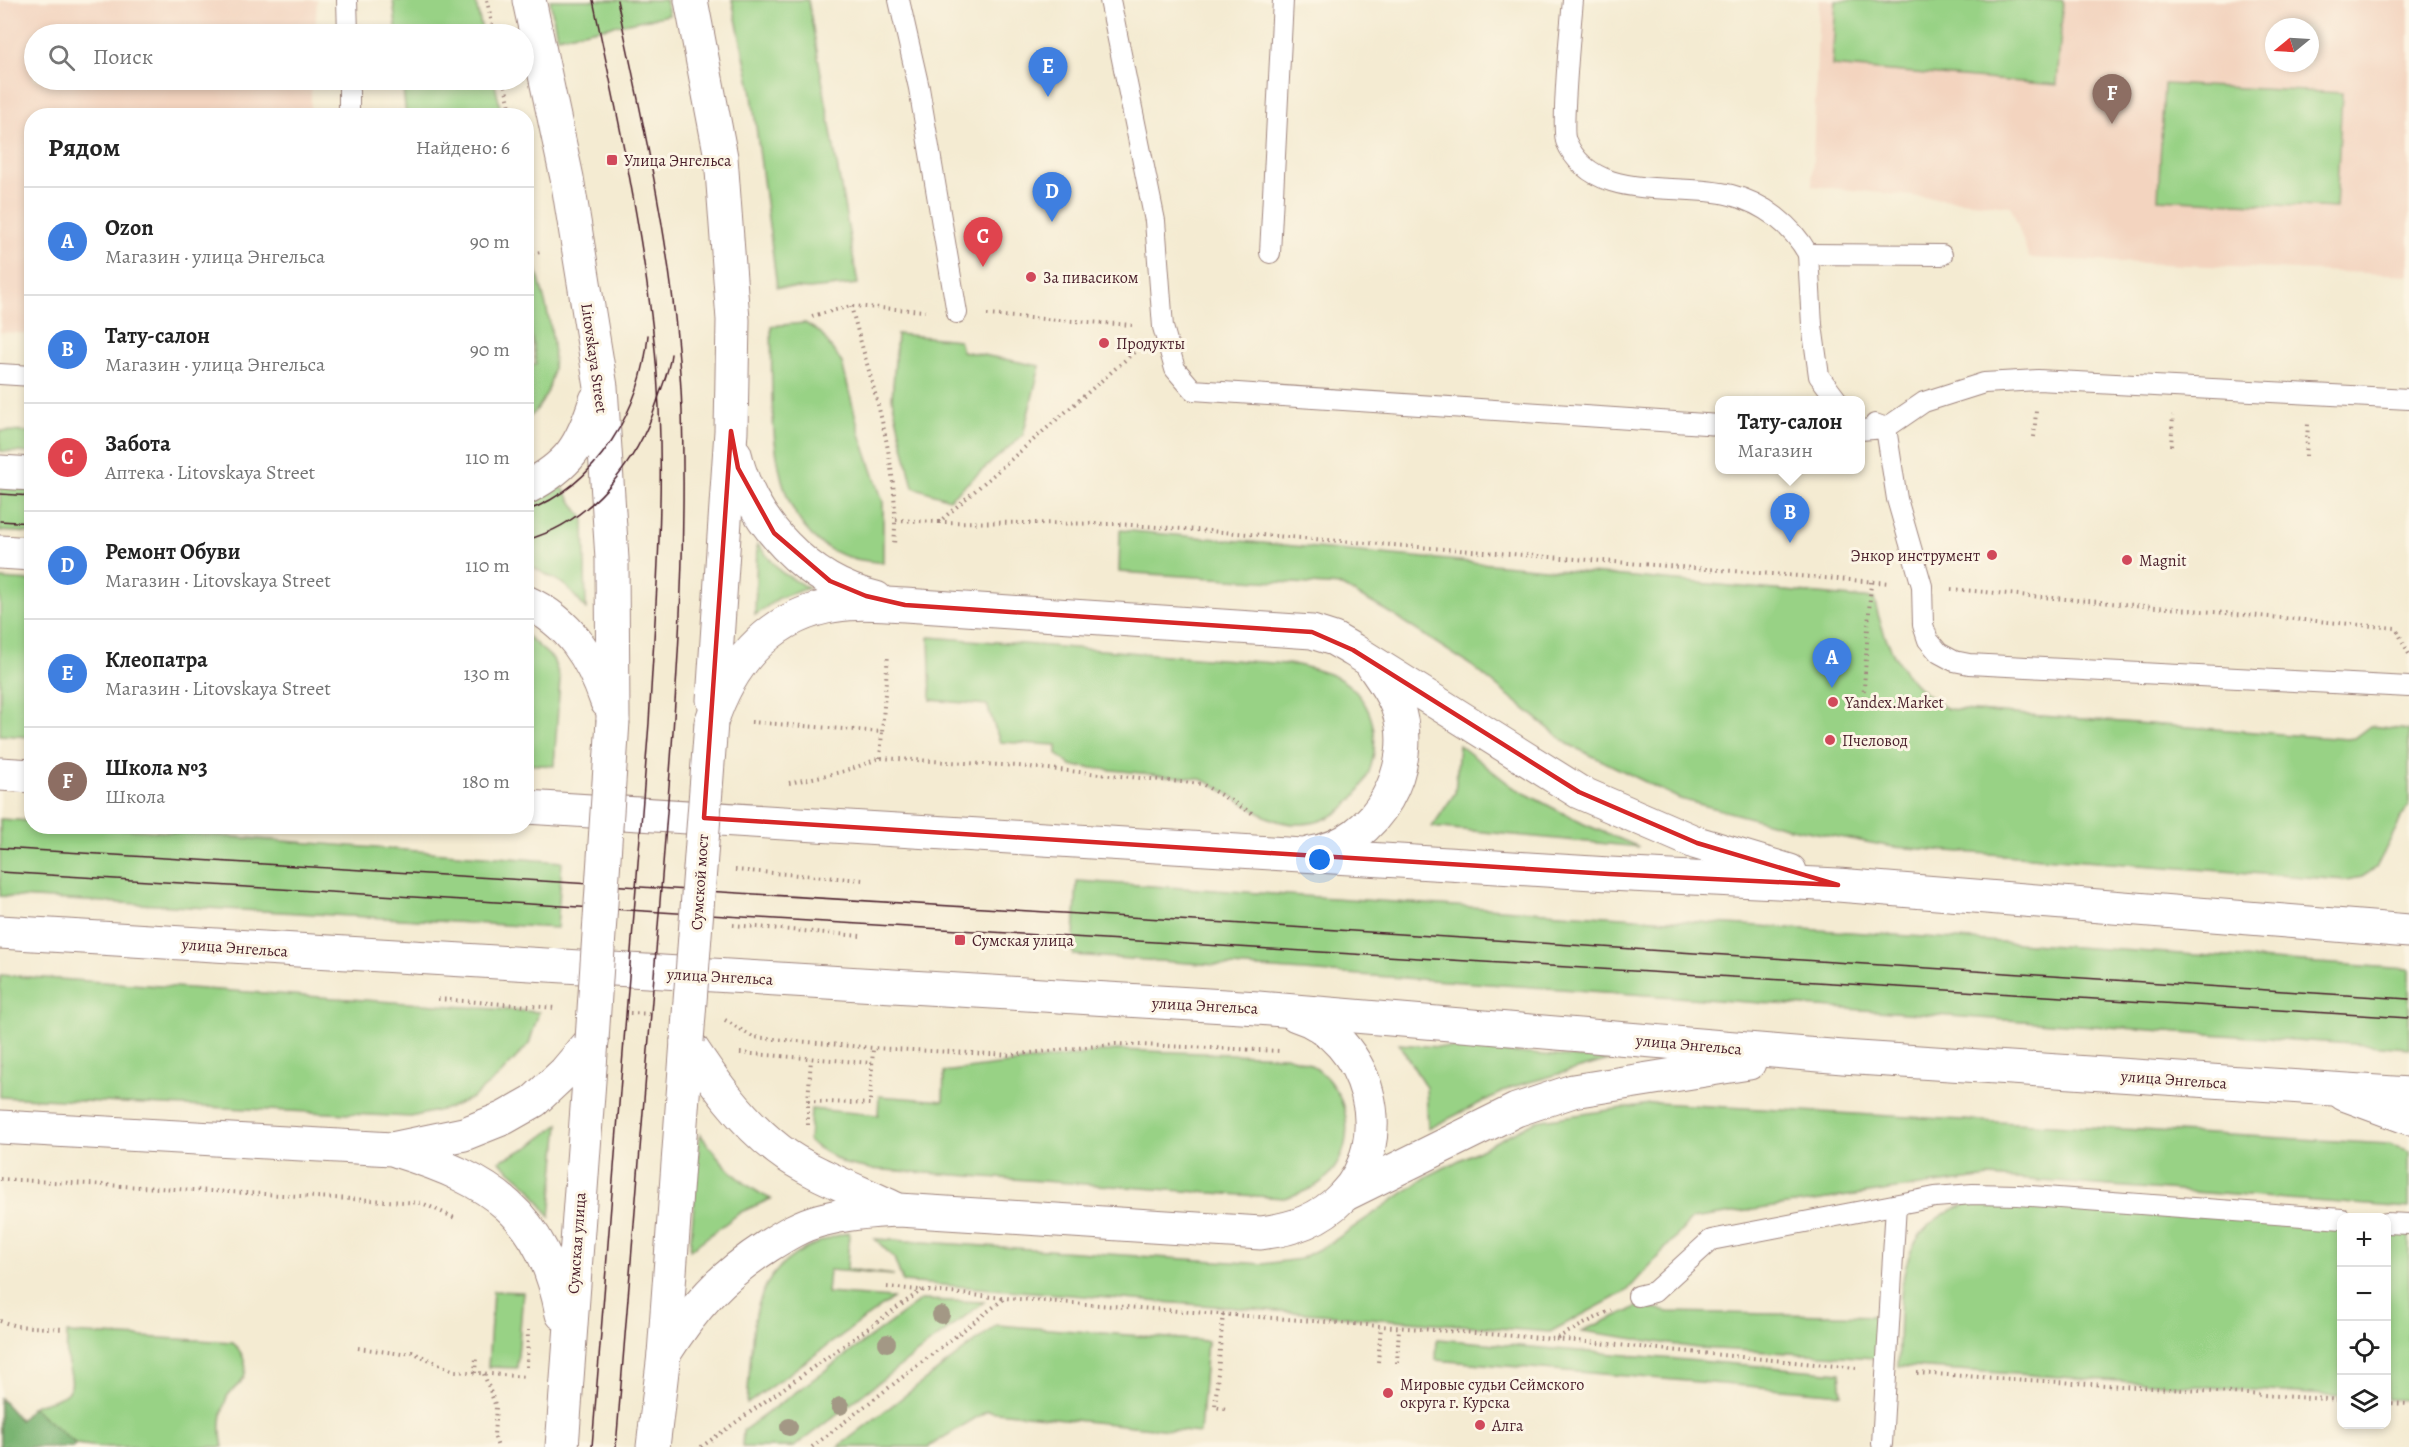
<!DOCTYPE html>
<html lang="ru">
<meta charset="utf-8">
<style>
body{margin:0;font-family:Alegreya,serif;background:#f2f2f2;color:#222}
.controls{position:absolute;right:18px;bottom:18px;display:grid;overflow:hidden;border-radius:12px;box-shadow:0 3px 9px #0003}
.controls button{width:54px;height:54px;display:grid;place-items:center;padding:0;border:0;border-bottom:2px solid #e0e0e0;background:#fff;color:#222;font:30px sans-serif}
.compass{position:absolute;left:2265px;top:18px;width:54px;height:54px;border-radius:50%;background:#fff;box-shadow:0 3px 9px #0003;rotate:252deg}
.you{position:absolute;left:1320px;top:860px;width:21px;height:21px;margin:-15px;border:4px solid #fff;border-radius:50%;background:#1a73e8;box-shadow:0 0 0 9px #1a73e833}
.badge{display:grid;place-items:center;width:39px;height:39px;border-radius:50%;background:#111827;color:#fff;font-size:20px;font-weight:700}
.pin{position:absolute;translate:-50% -50px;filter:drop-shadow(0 2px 3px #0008)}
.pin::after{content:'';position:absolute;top:32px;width:21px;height:18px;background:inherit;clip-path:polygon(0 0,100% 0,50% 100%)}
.popup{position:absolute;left:1715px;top:396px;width:150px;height:78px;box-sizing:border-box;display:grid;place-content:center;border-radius:12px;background:#fff;filter:drop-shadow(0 2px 4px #0005);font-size:20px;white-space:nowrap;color:#767676}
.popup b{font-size:22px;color:#222}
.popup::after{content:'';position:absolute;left:50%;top:100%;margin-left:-12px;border:12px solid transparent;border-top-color:#fff}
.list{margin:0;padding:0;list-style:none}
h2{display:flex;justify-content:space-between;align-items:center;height:78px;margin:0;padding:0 24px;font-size:26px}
h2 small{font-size:20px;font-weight:400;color:#767676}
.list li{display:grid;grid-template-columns:39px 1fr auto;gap:18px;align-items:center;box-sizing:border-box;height:108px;padding:0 24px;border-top:2px solid #e0e0e0}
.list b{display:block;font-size:22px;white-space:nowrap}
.list p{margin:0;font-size:20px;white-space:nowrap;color:#767676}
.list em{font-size:20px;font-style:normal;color:#767676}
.icon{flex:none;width:33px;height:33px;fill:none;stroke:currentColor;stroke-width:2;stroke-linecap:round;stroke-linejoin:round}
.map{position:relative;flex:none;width:2409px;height:1447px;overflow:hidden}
.search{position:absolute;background:#fff;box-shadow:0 3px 9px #0003;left:24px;top:24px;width:510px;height:66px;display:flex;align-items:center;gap:15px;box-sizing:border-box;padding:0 21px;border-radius:33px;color:#767676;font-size:22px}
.panel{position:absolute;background:#fff;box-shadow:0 3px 9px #0003;left:24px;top:108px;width:510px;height:726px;border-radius:24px}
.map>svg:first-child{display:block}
.built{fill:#f3d4bf;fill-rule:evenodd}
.green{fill:#98d285;stroke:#717858;stroke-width:1.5}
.forest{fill:#7ab472;stroke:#626a4e;stroke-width:1.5}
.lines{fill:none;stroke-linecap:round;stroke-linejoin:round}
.service-casing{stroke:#9f857e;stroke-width:22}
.minor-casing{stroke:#9f857e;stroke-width:35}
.primary-casing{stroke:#9f857e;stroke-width:35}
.path{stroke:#9f857e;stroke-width:4;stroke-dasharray:1.5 4.5;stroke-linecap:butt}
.service{stroke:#fff;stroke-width:20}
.minor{stroke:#fff;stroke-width:33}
.primary{stroke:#fff;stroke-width:33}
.tram{stroke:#4a1f2b;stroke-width:1.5}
.primary-bridge-casing{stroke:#9f857e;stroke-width:35;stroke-linecap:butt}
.primary-bridge{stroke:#fff;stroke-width:33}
.tree{fill:#a39885}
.marked{fill:none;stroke:#d62828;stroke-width:4.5;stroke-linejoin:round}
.poi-dot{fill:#d1495b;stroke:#fcf5e5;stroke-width:2}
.labels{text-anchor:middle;stroke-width:6;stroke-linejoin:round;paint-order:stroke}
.poi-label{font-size:16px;fill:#4a1f2b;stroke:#fcf5e5;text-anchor:start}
.street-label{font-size:16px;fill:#4a1f2b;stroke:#fcf5e5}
</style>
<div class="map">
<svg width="2409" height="1447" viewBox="0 0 2409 1447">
<rect width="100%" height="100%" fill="#fcf5e5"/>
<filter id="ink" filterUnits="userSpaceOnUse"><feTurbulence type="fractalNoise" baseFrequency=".0167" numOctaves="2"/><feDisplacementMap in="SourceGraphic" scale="12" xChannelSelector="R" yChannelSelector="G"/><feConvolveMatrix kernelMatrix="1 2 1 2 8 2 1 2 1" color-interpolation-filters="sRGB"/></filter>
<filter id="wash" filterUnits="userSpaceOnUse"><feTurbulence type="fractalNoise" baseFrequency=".008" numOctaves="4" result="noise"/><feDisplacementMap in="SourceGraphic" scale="24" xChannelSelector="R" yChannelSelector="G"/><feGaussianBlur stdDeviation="1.35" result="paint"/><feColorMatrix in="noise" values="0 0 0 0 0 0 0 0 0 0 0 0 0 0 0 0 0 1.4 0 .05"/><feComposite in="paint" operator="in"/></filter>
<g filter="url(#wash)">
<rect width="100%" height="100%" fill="#f4ebd2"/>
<g class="built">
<polygon points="0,0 317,0 315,34 34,34 34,80 312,80 310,115 32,116 31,334 0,332"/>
<path d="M 1819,0 L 2409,0 L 2409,275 L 2029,258 L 2011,206 L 1812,186 ZM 2274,27 L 2310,27 L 2310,63 L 2274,63 Z"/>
</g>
<g class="green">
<polygon points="393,0 475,0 483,34 397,34"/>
<polygon points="550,0 666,0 669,15 557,37"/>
<polygon points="732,0 808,0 858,284 809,289 777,287 751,88"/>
<polygon points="1836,0 2063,0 2057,85 1832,66"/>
<polygon points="402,80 494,80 502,115 406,115"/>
<polygon points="2164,84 2342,93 2336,208 2158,199"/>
<path d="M 534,259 C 546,313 575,377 527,420 L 527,366 L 536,364 L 529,320 L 527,320 L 526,260 Z"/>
<path d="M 805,323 L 821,333 L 842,363 L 860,434 L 883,502 L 883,563 C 873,561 862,561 852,558 C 759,535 774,399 771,326 Z"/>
<polygon points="897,334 959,340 962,351 1040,366 1023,435 949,499 913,487 892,399"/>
<polygon points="0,431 31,432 31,453 0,451"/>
<polygon points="0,487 31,490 31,533 0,531"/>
<polygon points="562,487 584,520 586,609 564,584 527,564 527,506"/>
<path d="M 1120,530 L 1874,599 C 1885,646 1904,685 1948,709 L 2347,739 L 2354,738 L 2370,726 L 2409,730 L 2409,803 L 2376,868 L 2362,877 L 2346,880 L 1893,847 L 1785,827 L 1680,799 L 1568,744 L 1472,666 L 1390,613 L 1342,586 L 1119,572 Z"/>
<polygon points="757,544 781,572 808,588 779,598 755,615"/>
<polygon points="0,579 31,581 31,737 0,735"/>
<polygon points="526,635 553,659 560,679 554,766 527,764"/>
<path d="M 929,637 L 1298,665 C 1318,670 1337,674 1352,688 C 1400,733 1366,823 1300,824 C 1261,825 1237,794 1203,780 C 1193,776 1178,777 1167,776 C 1135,772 1103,769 1071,766 L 1057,754 L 1057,745 L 1000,742 L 987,705 L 931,700 Z"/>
<polygon points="1459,745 1513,787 1584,824 1639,847 1432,827 1455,793"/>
<polygon points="0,819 31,821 32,826 100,827 562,862 557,928 0,896"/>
<polygon points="1077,881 2409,969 2409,1048 1073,955"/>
<polygon points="0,975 539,1012 529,1044 499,1076 472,1098 449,1108 411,1117 0,1097"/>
<polygon points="1399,1044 1609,1060 1512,1087 1428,1129 1426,1087"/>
<path d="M 1116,1050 L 1285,1056 C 1293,1059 1304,1060 1311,1065 C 1348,1088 1360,1141 1329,1175 C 1317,1188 1301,1193 1284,1198 L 870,1169 L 845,1164 L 809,1142 L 811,1109 L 878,1115 L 879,1096 L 943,1101 L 944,1072 Z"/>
<polygon points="1656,1103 2389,1144 2409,1151 2409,1208 1989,1177 1896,1189 1692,1219 1627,1291 1550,1332 903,1282 894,1258 875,1239 1263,1264 1300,1259 1332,1242 1428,1176 1536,1121"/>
<polygon points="559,1124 550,1217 529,1187 499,1161 529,1147"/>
<path d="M 700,1134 C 721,1162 739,1184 771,1199 L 741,1212 L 690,1250 Z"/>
<path d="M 1979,1201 L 2341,1225 L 2341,1396 L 1898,1366 C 1903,1292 1889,1221 1979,1201 Z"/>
<polygon points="2386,1227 2409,1229 2409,1400 2387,1399"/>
<path d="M 849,1232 L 847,1269 L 894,1275 L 829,1270 L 827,1293 L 893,1298 L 747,1404 C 755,1312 745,1261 849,1232 Z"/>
<polygon points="493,1291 523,1292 517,1368 488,1367"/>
<polygon points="921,1300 984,1302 794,1447 742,1447 743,1431"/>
<polygon points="1639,1306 1669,1312 1881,1316 1877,1358 1697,1348 1582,1331"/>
<polygon points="997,1325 1207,1341 1200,1433 987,1411 928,1447 838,1447"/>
<path d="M 67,1333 L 233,1342 C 243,1354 252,1369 240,1383 C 236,1388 230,1391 227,1397 C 220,1414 219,1429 223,1447 L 100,1447 L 76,1444 L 32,1407 C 41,1402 49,1402 58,1398 C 81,1390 68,1372 67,1358 C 66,1350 67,1341 67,1333 Z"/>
<polygon points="1437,1339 1840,1373 1842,1394 1436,1360"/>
</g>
<polygon class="forest" points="0,1398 20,1420 32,1407 76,1444 72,1447 0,1447"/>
</g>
<g filter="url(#ink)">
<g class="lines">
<defs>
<g id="service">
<polyline points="347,0 348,34"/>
<polyline points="899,0 919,88 957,313"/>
<polyline points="1110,0 1155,221 1163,327 1175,369 1193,390 1720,425"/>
<path d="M 1573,0 C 1571,21 1561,130 1566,141 C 1593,205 1678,181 1731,195 C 1763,203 1792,225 1808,254"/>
<polyline points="349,80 349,116"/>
<polyline points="1270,253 1283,0"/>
<polyline points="0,374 32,376"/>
<polyline points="1837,400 1819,376 1812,325 1808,254 1942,255"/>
<polyline points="1875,424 1886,428 1924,402 1984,383 2038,380 2409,399"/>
<polyline points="1860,430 1886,428 1897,499 1922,586 1923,625 1928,640 1939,653 1954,661 1969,664 2409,687"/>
<polyline points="2386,1223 2409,1224"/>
<polyline points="1638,1296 1654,1292 1711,1240 1935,1197 1973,1194 2018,1195 2342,1219"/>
<polyline points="1882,1444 1896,1205"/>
</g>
<polyline id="minor" points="2344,1094 2409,1118"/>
<g id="primary">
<polyline points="529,0 567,178 601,387 612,559 613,721"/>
<polyline points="691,0 721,157 733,320 731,431 713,700"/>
<path d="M 735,454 C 750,521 808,583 876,598"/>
<polyline points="0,472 32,474"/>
<path d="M 526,488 C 570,465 581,446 596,400"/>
<polyline points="0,552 32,554"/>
<path d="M 526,602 C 570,622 592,658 607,702"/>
<path d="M 711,723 C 729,667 766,620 826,607 C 852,601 879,604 905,605 L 1312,632 L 1334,639 L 1353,650 L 1579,792 L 1697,843 L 1790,871"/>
<polyline points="0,774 32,776"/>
<polyline points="526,807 1609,874 1838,885 2409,931"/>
<path d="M 1311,853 C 1377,844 1419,766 1397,706 C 1391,691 1382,679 1373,666"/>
<polyline points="0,932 1258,1008 1843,1057 2409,1094"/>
<path d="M 687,1041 C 714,1082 740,1120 779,1150 C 807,1172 861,1192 894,1208"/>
<polyline points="0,1127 392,1149 464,1134 504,1118 534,1101 565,1072 592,1040"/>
<path d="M 398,1151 C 491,1180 543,1213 562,1314"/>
<polyline points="1344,1195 1516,1110 1573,1091 1749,1063"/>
<path d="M 664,1354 C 694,1307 720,1277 768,1246 C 785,1235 801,1225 821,1220 C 847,1213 872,1211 899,1210 L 1261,1233 C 1293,1229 1320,1220 1343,1196 C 1397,1141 1369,1037 1296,1015"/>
<polyline points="562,1447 592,1040"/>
<polyline points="653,1447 664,1354 687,1041"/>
</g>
</defs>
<use href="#service" class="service-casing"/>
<use href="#minor" class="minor-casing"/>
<use href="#primary" class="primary-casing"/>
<g class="path">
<polyline points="487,0 494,34"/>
<polyline points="504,80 512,116"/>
<polyline points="526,185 529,199"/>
<polyline points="526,254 541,252 540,250"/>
<path d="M 851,306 C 871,383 901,464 894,544"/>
<polyline points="987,315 1132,325"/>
<polyline points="812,316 851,306 925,311"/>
<polyline points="526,340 530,339"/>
<polyline points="2034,437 2036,411"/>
<polyline points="2171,446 2173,416"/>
<polyline points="2306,456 2308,424"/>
<polyline points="896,520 939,522 1139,348"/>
<polyline points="939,522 1118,524 1890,583"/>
<polyline points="1951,589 2396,628 2409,654"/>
<polyline points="1863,703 1871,582"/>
<polyline points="751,722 882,732 888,654"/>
<polyline points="880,758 882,732"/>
<polyline points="789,783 846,771 880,758 1018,766 1202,784 1252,813"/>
<polyline points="735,870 863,880"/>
<polyline points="733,925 861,936"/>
<polyline points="438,999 556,1008"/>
<polyline points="630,1013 652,1014"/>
<polyline points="725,1020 753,1037 873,1048 1011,1055 1116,1044 1281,1051"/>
<polyline points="740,1053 872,1063"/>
<polyline points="808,1101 811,1059"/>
<polyline points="808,1125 808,1101 870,1104 873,1048"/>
<polyline points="0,1179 422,1203 457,1219"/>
<polyline points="887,1287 1004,1298"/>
<polyline points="1223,1314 1215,1407 1227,1409"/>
<polyline points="0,1321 16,1326 63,1329"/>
<polyline points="1556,1339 1856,1368"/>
<polyline points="358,1348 402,1354 412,1352 454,1371 527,1377"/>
<polyline points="1378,1362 1381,1326"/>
<polyline points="1397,1363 1399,1327"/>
<polyline points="527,1367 528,1330"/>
<polyline points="475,1373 476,1357"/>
<polyline points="1917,1373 2342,1400"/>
<polyline points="484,1374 496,1407 494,1435 498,1447"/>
<polyline points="2386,1403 2409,1404"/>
<polyline points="701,1447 922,1290"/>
<polyline points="812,1447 1005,1298 1555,1339 1611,1310"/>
</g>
<use href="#service" class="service"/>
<use href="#minor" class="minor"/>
<use href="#primary" class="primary"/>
<g class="tram">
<polyline points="0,494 32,496"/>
<path d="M 526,511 C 597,486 642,408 648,335"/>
<polyline points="0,521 32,523"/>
<path d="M 526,540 C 590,523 638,462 657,402 C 662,386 669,372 671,354"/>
<polyline points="0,848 1244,924 2409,999"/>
<polyline points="0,872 2409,1018"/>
<path d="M 592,1447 L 649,723 C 656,599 667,473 655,350 C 643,231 618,116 593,0"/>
<path d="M 616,1447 C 631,1253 648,1058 663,864 C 675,713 687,562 682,411 C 677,271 646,136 617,0"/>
</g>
<defs>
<g id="primary-bridge">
<polyline points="592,1040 613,721"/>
<polyline points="687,1041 711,723"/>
</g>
</defs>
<use href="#primary-bridge" class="primary-bridge-casing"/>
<use href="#primary-bridge" class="primary-bridge"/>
</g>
<g class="tree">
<circle cx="941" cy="1315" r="9"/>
<circle cx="887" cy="1343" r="9"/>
<circle cx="840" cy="1406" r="9"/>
<circle cx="789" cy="1427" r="9"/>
</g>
</g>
<path class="marked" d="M 731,431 L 738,468 L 774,533 L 830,581 L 866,596 L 905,605 L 1312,632 L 1353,650 L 1579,792 L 1697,843 L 1838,885 L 1609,874 L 704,818 Z"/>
<g class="poi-dot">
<rect x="606" y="154" width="12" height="12" rx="3"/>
<circle cx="1031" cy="277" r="6"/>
<circle cx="1104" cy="343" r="6"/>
<circle cx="1992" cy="555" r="6"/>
<circle cx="2127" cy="560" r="6"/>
<circle cx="1833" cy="702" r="6"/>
<circle cx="1830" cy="740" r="6"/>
<rect x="954" y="934" width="12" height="12" rx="3"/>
<circle cx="1388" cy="1393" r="6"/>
<circle cx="1480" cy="1425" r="6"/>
</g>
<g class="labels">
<g class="poi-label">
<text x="624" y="166">Улица Энгельса</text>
<text x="1043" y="283">За пивасиком</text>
<text x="1116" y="349">Продукты</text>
<text x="1980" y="561" text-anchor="end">Энкор инструмент</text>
<text x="2139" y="566">Magnit</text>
<text x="1845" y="708">Yandex.Market</text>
<text x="1842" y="746">Пчеловод</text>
<text x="972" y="946">Сумская улица</text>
<text x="1400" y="1390">Мировые судьи Сеймского<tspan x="1400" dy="18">округа г. Курска</tspan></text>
<text x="1492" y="1431">Алга</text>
</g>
<g class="street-label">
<text transform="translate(595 358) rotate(82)" y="6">Litovskaya Street</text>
<text transform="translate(699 882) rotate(-86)" y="6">Сумской мост</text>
<text transform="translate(235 947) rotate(4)" y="6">улица Энгельса</text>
<text transform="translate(720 976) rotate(3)" y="6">улица Энгельса</text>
<text transform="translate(1205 1005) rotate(3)" y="6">улица Энгельса</text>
<text transform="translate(1689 1044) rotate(5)" y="6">улица Энгельса</text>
<text transform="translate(2174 1079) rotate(4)" y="6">улица Энгельса</text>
<text transform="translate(576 1243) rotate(-86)" y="6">Сумская улица</text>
</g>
</g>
</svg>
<div class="controls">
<button>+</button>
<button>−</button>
<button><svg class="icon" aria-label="locate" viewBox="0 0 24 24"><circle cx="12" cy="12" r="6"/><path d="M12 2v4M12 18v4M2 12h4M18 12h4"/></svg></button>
<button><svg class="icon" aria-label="layers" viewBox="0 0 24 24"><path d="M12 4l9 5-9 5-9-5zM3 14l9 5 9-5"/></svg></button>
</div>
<svg class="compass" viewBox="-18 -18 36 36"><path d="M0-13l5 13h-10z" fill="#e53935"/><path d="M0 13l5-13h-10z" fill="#767676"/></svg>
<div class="you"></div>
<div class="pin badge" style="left:1832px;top:688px;background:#3f7fe0">A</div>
<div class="pin badge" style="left:1790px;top:543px;background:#3f7fe0">B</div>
<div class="popup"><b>Тату-салон</b>Магазин</div>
<div class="pin badge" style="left:983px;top:267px;background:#e0444e">C</div>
<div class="pin badge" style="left:1052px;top:222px;background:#3f7fe0">D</div>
<div class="pin badge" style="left:1048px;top:97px;background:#3f7fe0">E</div>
<div class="pin badge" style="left:2112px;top:124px;background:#8d6e63">F</div>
<div class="search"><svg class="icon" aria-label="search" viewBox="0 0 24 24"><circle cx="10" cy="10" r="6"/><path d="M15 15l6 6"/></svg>Поиск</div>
<section class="panel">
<h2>Рядом<small>Найдено: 6</small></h2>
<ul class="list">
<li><span class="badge" style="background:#3f7fe0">A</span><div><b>Ozon</b><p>Магазин · улица Энгельса</p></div><em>90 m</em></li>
<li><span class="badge" style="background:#3f7fe0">B</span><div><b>Тату-салон</b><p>Магазин · улица Энгельса</p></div><em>90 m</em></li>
<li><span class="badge" style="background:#e0444e">C</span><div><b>Забота</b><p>Аптека · Litovskaya Street</p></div><em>110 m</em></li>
<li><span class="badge" style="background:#3f7fe0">D</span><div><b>Ремонт Обуви</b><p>Магазин · Litovskaya Street</p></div><em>110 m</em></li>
<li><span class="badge" style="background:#3f7fe0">E</span><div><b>Клеопатра</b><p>Магазин · Litovskaya Street</p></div><em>130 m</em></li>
<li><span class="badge" style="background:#8d6e63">F</span><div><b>Школа №3</b><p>Школа</p></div><em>180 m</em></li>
</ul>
</section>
</div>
